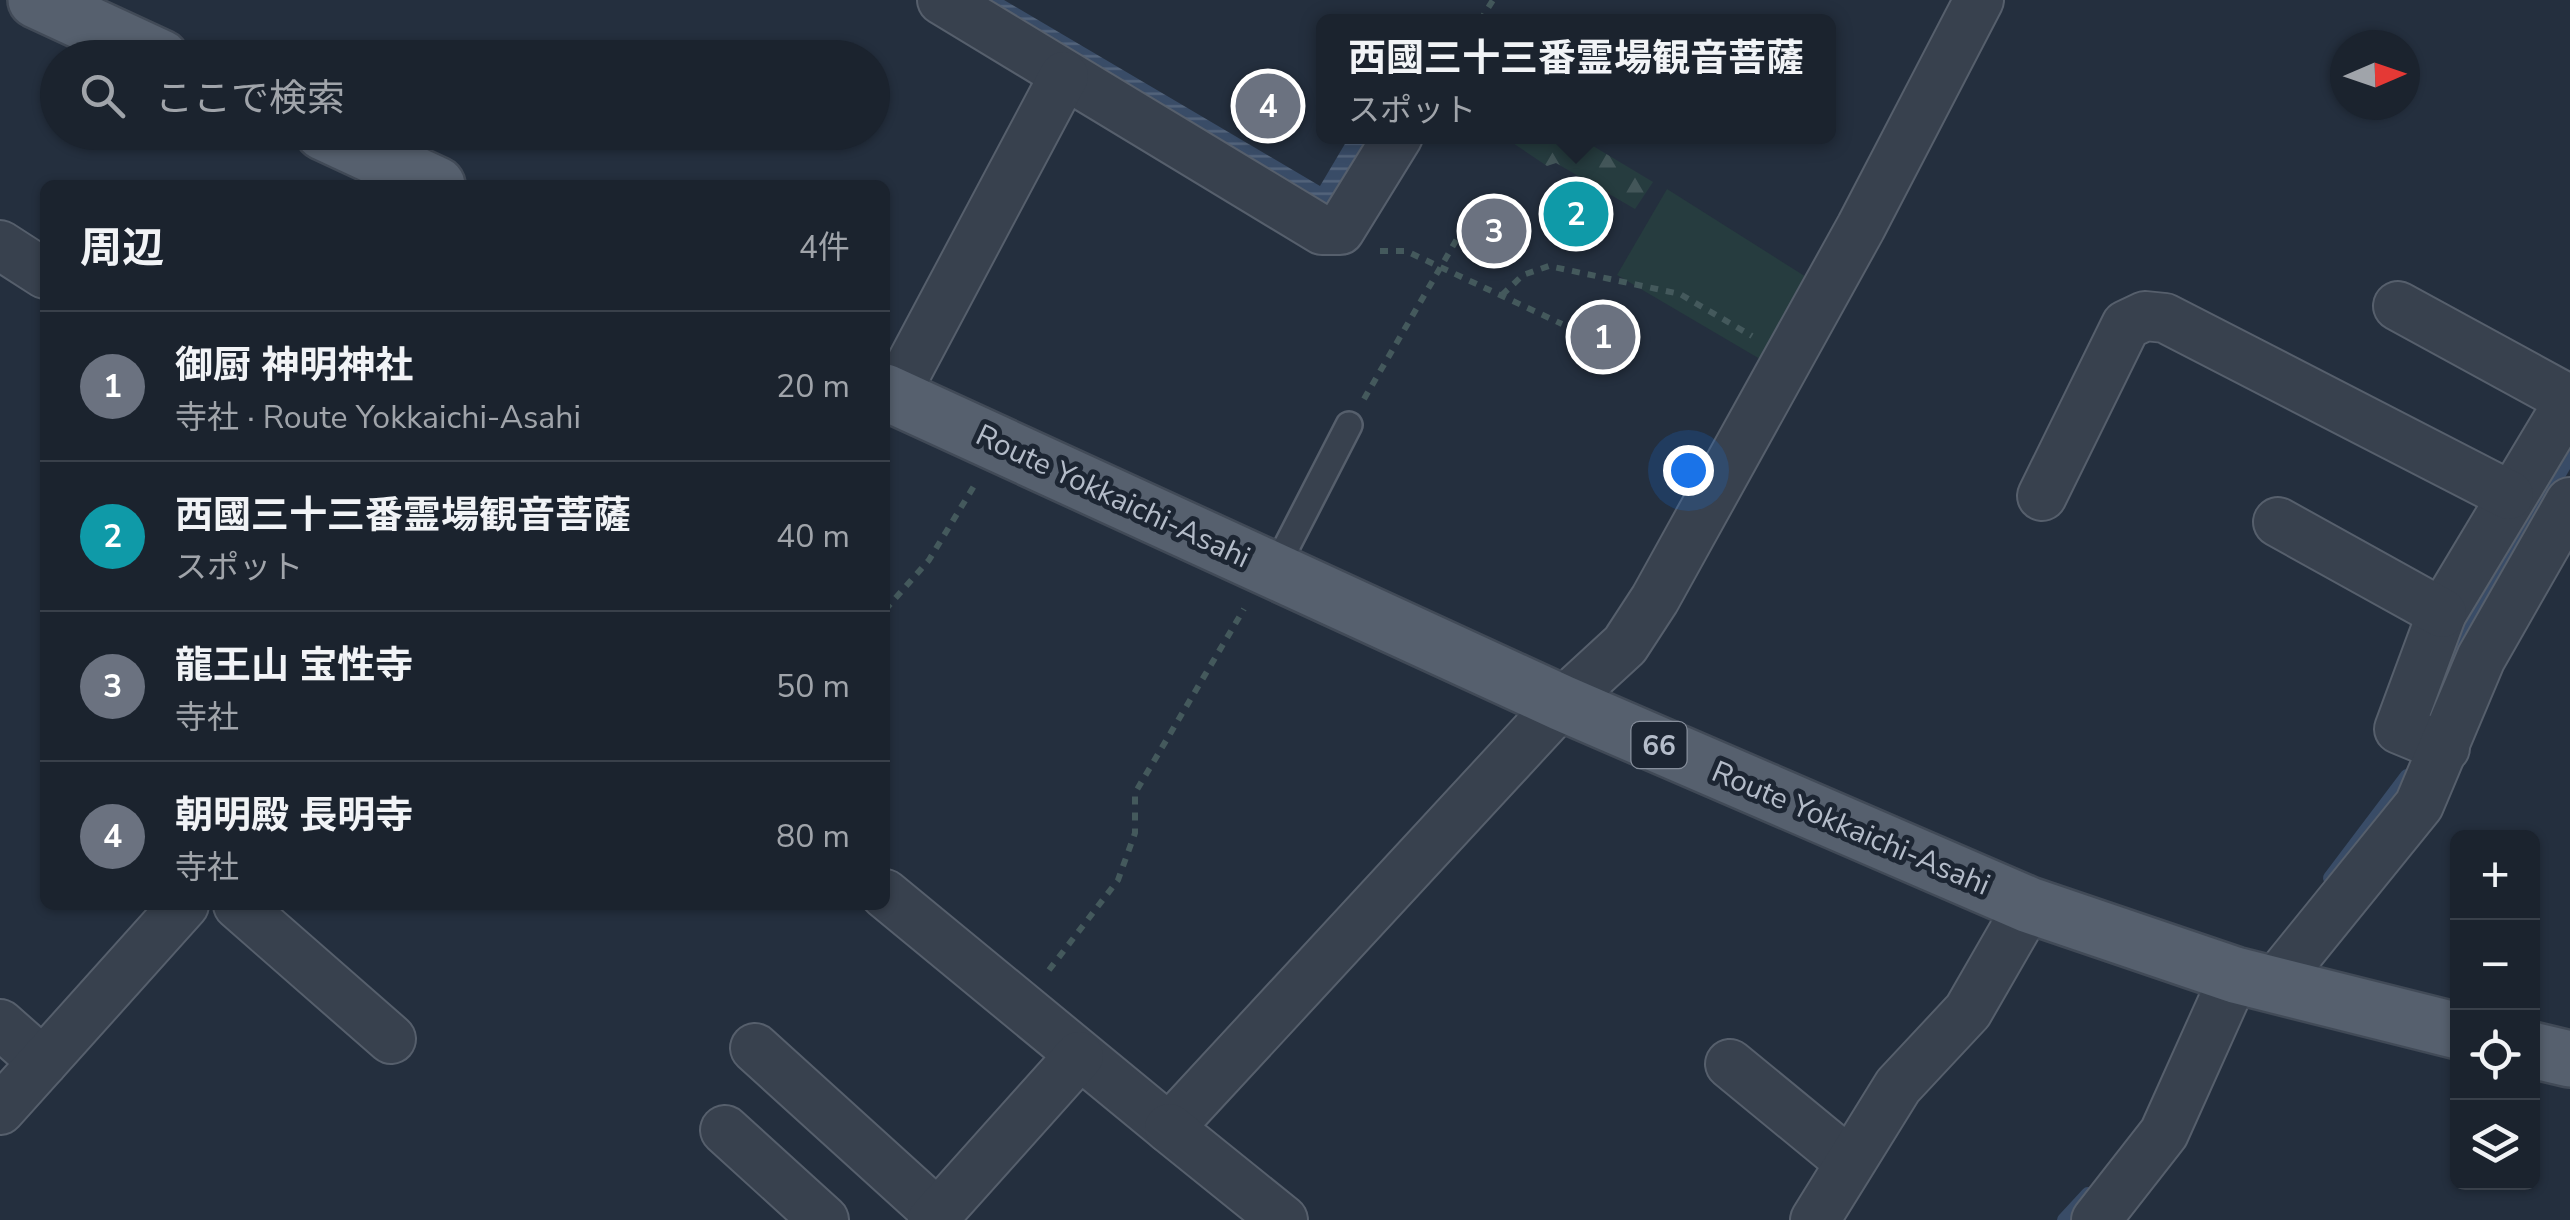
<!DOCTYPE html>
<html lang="ja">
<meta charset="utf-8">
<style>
body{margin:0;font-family:"Nunito Sans","Noto Sans JP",sans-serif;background:#242b36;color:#f1f3f6}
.controls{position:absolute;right:30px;bottom:30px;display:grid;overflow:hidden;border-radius:15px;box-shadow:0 2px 8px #0004}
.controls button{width:90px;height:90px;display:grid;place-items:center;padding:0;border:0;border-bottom:2px solid #39404a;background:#1b232e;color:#f1f3f6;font:50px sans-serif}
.compass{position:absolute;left:2330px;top:30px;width:90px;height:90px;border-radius:50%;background:#1b232e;box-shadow:0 2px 8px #0004;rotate:88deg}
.you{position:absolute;left:1688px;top:470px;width:35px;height:35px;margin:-25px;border:8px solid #fff;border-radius:50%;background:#1a73e8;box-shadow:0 0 0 15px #1a73e833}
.badge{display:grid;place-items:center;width:65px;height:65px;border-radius:50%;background:#bca0f2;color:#fff;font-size:32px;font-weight:700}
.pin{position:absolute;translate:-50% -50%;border:5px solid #fff;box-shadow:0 2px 10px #0006}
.popup{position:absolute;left:1316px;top:14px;width:520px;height:130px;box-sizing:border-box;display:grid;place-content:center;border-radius:15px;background:#1b232e;filter:drop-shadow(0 2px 8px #0005);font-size:32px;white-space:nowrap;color:#a0a4aa}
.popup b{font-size:38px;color:#f1f3f6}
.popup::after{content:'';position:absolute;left:50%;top:100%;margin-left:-20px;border:20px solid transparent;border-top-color:#1b232e}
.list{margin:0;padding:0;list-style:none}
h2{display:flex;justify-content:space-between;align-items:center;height:130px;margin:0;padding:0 40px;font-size:42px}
h2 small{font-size:32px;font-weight:400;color:#a0a4aa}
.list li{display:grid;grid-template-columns:65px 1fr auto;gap:30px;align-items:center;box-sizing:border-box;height:150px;padding:0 40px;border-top:2px solid #39404a}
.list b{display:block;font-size:38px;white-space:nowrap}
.list p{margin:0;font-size:32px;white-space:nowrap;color:#a0a4aa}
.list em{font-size:32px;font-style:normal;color:#a0a4aa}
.icon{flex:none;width:55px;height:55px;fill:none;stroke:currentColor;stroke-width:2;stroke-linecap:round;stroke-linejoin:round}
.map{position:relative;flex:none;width:2570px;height:1220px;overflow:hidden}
.search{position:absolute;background:#1b232e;box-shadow:0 2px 8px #0004;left:40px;top:40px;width:850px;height:110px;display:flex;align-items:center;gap:25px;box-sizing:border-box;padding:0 35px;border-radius:55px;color:#a0a4aa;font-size:38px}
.panel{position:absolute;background:#1b232e;box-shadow:0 2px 8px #0004;left:40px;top:180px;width:850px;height:730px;border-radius:15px}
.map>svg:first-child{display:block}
.forest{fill:url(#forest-firs)}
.park{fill:#263c3f}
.water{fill:url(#water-rules)}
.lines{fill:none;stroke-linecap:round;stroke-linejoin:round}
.stream{stroke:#394c67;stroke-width:14}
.service-casing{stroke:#565f6c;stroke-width:30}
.minor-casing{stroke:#565f6c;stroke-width:52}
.primary-casing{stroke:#414a57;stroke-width:60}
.path{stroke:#44595c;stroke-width:6;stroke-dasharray:8 8;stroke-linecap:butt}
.service{stroke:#38414e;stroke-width:25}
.minor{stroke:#38414e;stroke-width:48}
.primary{stroke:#56606e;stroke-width:55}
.labels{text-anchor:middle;stroke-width:10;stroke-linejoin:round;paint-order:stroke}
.shield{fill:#1d2633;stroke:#878f9c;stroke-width:2.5}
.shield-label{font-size:28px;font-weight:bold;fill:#b4bcc9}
.street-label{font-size:30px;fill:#b4bcc9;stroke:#1d2633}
</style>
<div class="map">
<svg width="2570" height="1220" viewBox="0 0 2570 1220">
<defs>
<pattern id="forest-firs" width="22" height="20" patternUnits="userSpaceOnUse" patternTransform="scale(2.5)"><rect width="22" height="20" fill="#263c3f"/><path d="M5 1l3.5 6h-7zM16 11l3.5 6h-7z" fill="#435659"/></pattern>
<pattern id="water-rules" width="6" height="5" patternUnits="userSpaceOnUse" patternTransform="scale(2.5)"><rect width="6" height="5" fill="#394c67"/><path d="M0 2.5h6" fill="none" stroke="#53647b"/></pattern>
</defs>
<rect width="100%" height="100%" fill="#242f3e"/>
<polygon class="forest" points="1504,137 1578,137 1653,182 1635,209 1556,163 1547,166"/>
<polygon class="park" points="1667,189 1811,280 1765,362 1617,275"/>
<polygon class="water" points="972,0 1004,0 1320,186 1349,137 1376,137 1333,209"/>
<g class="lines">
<g class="stream">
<polyline points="2426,728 2458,648 2570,455"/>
<polyline points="2330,878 2407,776"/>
<polyline points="2064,1220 2088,1194"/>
</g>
<defs>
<polyline id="service" points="1274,571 1349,425"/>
<g id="minor">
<polyline points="942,0 1322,230 1340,230 1398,136"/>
<polyline points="0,245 45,274"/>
<polyline points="2398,306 2570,400 2442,613 2399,729 2445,748"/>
<polyline points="894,396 1064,76"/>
<polyline points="2042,496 2126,325 2145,316 2165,318 2509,495"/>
<polyline points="2278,522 2442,613"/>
<polyline points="885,894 1169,1128 1562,703 1625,645 1655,599 1861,227 1979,0"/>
<polyline points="238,905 391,1039"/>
<polyline points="2274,984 2419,805 2481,658 2570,502"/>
<polyline points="0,1024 43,1062"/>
<polyline points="755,1048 938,1214"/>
<polyline points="1730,1064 1848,1161"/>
<polyline points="0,1110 184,905"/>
<polyline points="1169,1128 1283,1220"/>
<polyline points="725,1130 824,1220"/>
<polyline points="932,1220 1079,1056"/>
<polyline points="1815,1220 1898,1086 1968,1011 2029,905"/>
<polyline points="2096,1220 2164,1133 2235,975"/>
</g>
<g id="primary">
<polyline points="36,0 161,58"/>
<polyline points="323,132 437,185"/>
<polyline points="885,392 1562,703 2029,905 2235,975 2458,1031"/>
<polyline points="2532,1050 2570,1059"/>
</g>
</defs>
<use href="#service" class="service-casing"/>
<use href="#minor" class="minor-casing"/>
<use href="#primary" class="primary-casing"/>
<g class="path">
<polyline points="1480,21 1493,0"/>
<polyline points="1380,251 1406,251 1562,324"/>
<polyline points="1502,295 1523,275 1549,266 1680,294 1752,336"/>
<polyline points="1364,399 1461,232"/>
<polyline points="885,610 929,560 974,486"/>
<polyline points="1049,970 1118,880 1135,833 1135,793 1244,609"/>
</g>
<use href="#service" class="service"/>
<use href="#minor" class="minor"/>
<use href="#primary" class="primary"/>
</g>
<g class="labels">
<rect class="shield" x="1631.5" y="722" width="55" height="46" rx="8"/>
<g class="shield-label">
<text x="1659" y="755">66</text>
</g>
<g class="street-label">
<text transform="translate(1113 496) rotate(25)" y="10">Route Yokkaichi-Asahi</text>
<text transform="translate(1851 828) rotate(23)" y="10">Route Yokkaichi-Asahi</text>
</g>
</g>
</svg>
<div class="controls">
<button>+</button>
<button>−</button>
<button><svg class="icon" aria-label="locate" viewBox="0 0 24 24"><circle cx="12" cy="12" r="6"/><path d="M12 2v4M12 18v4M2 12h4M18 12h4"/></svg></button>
<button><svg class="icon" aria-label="layers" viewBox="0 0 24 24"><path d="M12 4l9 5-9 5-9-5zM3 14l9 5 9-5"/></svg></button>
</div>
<svg class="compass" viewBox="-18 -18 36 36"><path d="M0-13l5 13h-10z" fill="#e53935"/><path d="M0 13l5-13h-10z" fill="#a0a4aa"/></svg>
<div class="you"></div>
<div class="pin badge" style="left:1603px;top:337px;background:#6b7280">1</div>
<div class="pin badge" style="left:1576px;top:214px;background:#0f9aa8">2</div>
<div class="popup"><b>西國三十三番霊場観音菩薩</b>スポット</div>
<div class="pin badge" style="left:1494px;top:231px;background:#6b7280">3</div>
<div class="pin badge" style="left:1268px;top:106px;background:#6b7280">4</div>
<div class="search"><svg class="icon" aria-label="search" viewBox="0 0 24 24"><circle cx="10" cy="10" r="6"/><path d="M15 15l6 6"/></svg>ここで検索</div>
<section class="panel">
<h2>周辺<small>4件</small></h2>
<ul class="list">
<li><span class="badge" style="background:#6b7280">1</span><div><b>御厨 神明神社</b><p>寺社 · Route Yokkaichi-Asahi</p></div><em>20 m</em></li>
<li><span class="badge" style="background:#0f9aa8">2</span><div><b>西國三十三番霊場観音菩薩</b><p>スポット</p></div><em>40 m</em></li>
<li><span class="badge" style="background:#6b7280">3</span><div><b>龍王山 宝性寺</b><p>寺社</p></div><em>50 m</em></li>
<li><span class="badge" style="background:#6b7280">4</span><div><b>朝明殿 長明寺</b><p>寺社</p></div><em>80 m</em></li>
</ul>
</section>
</div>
